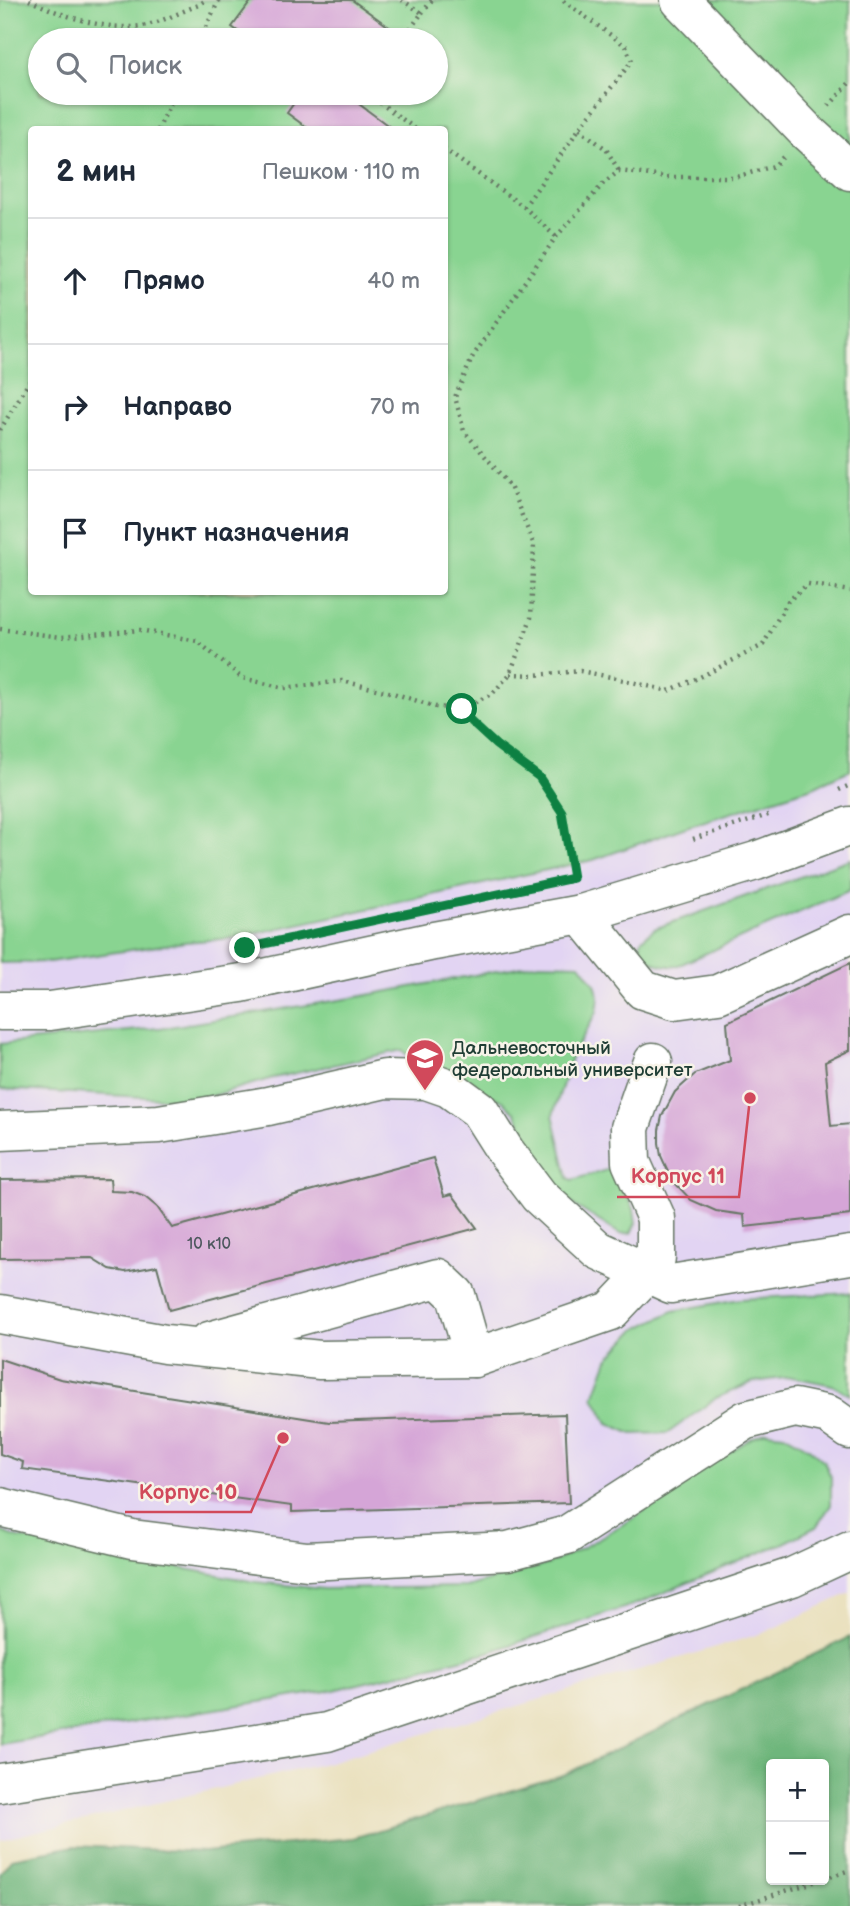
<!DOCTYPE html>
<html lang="ru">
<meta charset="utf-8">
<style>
body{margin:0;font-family:"Balsamiq Sans",sans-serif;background:#f6f6f7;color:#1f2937}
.controls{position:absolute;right:21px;bottom:21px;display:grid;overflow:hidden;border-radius:7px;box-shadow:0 2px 5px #0004}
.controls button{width:63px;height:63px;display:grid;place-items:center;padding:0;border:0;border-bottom:2px solid #e0e1e3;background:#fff;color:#1f2937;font:35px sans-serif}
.stop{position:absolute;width:21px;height:21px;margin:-16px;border:5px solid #0b8043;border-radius:50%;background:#fff}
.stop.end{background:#0b8043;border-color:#fff;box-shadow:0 2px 7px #0008}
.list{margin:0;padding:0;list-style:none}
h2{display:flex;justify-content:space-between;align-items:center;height:91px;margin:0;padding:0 28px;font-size:30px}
h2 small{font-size:23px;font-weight:400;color:#747a83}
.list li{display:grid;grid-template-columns:46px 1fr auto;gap:21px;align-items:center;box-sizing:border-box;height:126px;padding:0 28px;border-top:2px solid #e0e1e3}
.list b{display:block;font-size:26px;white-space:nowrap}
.list em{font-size:23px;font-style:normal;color:#747a83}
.icon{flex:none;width:38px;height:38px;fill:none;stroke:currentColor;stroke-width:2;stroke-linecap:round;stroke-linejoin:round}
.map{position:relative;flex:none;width:850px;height:1906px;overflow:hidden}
.search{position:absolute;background:#fff;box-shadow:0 2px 5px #0004;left:28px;top:28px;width:420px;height:77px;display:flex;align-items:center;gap:18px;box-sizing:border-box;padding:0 24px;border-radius:38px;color:#747a83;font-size:26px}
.panel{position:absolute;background:#fff;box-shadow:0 2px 5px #0004;left:28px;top:126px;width:420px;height:469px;border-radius:7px}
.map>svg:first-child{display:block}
.built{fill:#e2d4f3;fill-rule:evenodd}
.green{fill:#89d491;stroke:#548862;stroke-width:2;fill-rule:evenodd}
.forest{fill:#6eb67b;stroke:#467a58;stroke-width:2;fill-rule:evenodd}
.building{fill:#d5a5d7}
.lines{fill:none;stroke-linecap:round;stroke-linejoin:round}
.minor-casing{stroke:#667665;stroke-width:41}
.path{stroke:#667665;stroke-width:4.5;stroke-dasharray:2 5;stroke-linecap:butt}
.minor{stroke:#fff;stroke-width:38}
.route{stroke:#0b8043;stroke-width:9}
.labels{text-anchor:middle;stroke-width:5;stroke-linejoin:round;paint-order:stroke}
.number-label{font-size:16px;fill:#4c575d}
.poi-label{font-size:19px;fill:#1f3d34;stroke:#f7f3e8;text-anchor:start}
.leader{fill:none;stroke:#d1495b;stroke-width:2.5}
.callout-dot{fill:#d1495b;stroke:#f7f3e8;stroke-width:2.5}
.callout-label{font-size:21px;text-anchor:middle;font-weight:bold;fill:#d1495b;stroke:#f7f3e8;stroke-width:5;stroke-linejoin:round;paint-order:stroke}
</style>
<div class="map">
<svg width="850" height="1906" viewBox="0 0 850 1906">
<rect width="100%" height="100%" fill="#f7f3e8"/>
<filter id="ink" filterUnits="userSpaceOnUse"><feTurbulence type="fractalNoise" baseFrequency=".0143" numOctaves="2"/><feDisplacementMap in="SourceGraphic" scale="14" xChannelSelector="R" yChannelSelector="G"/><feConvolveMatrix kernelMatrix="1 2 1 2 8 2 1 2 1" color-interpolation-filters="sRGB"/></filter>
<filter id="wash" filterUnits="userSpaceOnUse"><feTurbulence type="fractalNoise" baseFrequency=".00686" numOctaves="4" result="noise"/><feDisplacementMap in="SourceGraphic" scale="28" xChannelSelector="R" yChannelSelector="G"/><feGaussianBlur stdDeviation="1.57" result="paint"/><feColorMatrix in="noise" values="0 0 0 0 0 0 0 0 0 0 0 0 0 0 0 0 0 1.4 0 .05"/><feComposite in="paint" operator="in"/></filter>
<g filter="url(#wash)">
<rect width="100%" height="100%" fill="#eae1bf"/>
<path class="built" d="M 0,0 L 850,0 L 850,1593 L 763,1633 L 326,1763 L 0,1840 ZM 40,40 L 436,40 L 436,93 L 40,93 ZM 32,130 L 444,130 L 444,592 L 32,592 Z"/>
<g class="green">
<path d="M 0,0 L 850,0 L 850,770 L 813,787 L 686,827 L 593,860 L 234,938 L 185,942 L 49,962 L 0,963 ZM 40,40 L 436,40 L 436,93 L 40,93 ZM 32,130 L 444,130 L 444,592 L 32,592 Z"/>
<path d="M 850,859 L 850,890 L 677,966 C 661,967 651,963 640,951 L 641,940 L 654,929 Z"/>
<polygon points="539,963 580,964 595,984 599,997 597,1012 571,1058 553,1115 568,1178 572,1180 610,1169 615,1172 634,1209 636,1223 631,1233 620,1234 572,1204 534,1164 528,1137 515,1112 503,1101 416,1065 402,1050 273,1078 197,1100 0,1089 0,1044 169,1027 352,998"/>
<polygon points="850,1293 850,1395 832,1385 792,1377 753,1382 716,1398 668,1433 632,1434 608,1423 594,1397 608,1359 635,1330 673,1311 740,1299"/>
<polygon points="766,1432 784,1434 809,1448 824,1461 831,1477 831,1505 816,1527 784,1543 639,1603 492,1651 334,1690 0,1744 0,1531 16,1537 256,1582 324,1589 466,1587 549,1564 578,1550 634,1518 697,1472 752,1438"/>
</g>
<path class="forest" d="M 850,1637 L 850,1906 L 0,1906 L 0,1873 L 12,1858 L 74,1846 L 204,1852 L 353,1838 L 566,1774 ZM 771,1764 L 824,1764 L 824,1880 L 771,1880 Z"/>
<g id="blocks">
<g class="building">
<polygon points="252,0 352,0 407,40 250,40 232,27"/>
<polygon points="301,93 344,93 394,130 310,130 287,113"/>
<polygon points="850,963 850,1050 825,1062 831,1126 850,1124 850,1215 745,1227 744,1215 716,1211 691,1200 672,1180 661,1156 659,1143 659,1130 662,1116 675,1092 695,1074 730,1060 727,1022"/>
<polygon points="433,1158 444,1196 452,1194 477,1228 169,1310 157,1266 125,1272 110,1269 92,1258 0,1259 0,1180 110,1179 111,1191 132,1192 145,1197 157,1207 172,1228"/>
<polygon points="0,1359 60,1379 329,1422 565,1414 569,1503 292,1512 292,1506 22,1469 23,1462 0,1454"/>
</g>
</g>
</g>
<g filter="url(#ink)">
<use href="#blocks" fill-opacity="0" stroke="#667665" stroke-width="2"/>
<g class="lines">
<defs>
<g id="minor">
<polyline points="680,0 807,132 850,171"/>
<polyline points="581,914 643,990 674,1000 718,994 850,934"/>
<polyline points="0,1011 50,1011 241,983 434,941 581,914 756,861 850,826"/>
<polyline points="653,1062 630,1128 631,1162 656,1218 656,1258 647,1273 671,1284 850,1255"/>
<polyline points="0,1131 159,1124 268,1106 385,1079 426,1080 449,1088 479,1110 505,1151 539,1196 598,1250 647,1273 611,1311 474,1358 320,1360 165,1344 0,1314"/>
<polyline points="209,1341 438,1278 456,1295 474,1358"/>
<polyline points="0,1507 132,1539 307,1561 508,1551 567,1535 746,1420 795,1408 829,1415 850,1430"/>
<polyline points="0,1783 327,1732 792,1577 850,1550"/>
</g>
</defs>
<use href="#minor" class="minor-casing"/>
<g class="path">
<path d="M 29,0 C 63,16 109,33 147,25 C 164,21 182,11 199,5 L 206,0"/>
<polyline points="422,13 432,0"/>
<polyline points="200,40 219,0"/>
<polyline points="402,40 422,13 402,0"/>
<polyline points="371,93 371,96 417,130"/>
<polyline points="829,106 850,82"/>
<polyline points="579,129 606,149 619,171"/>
<polyline points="158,130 175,93"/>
<polyline points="444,149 524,207 556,237"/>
<polyline points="524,207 579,129 632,61 626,46 562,0"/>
<polyline points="0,430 32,377"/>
<polyline points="0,629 61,637 140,630 197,641 242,678 284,688 342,681 393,693 436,707 462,709 493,693 510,674 531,618 534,545 510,486 464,431 455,397 473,356 556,237 603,184 619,171 665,177 736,177 774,166 783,157"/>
<polyline points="510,674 535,675 580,671 616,678 668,691 700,677 763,645 788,601 808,584 850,591"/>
<polyline points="462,709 471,722 496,745 539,777 562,812 573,878"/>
<polyline points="839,790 850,785"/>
<polyline points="693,839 771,814"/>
<polyline points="824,1879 850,1870"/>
<polyline points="739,1906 820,1880"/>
</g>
<use href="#minor" class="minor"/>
</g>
</g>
<g class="lines" filter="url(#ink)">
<polyline class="route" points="245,948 573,878 562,812 539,777 496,745 471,722 462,709"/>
</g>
<defs>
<symbol id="university-pin" viewBox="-11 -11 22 30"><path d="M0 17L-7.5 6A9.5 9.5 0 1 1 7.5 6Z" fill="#d1495b" stroke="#f7f3e8"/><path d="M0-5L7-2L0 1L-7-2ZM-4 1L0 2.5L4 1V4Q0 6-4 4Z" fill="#fff"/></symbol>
</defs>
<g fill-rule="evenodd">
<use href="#university-pin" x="403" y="1036" width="44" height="60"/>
</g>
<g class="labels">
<g class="number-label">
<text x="209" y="1249">10 к10</text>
</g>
<g class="poi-label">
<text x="452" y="1054">Дальневосточный<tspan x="452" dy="22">федеральный университет</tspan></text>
</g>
</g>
<path class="leader" d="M750 1098L739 1197H617M283 1438L251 1512H125"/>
<g class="callout-dot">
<circle cx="750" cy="1098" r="7"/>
<circle cx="283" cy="1438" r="7"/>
</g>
<g class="callout-label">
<text x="678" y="1183">Корпус 11</text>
<text x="188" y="1499">Корпус 10</text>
</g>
</svg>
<div class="controls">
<button>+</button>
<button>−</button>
</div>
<div class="stop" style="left:462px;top:709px"></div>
<div class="stop end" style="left:245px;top:948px"></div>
<div class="search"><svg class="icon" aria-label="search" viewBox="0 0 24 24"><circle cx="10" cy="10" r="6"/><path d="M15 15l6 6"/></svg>Поиск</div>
<section class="panel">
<h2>2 мин<small>Пешком · 110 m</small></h2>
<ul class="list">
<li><svg class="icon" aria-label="ahead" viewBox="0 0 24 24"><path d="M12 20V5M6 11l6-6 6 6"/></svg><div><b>Прямо</b></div><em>40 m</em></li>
<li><svg class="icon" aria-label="right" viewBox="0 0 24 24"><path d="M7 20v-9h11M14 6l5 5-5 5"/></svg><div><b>Направо</b></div><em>70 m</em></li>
<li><svg class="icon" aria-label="arrive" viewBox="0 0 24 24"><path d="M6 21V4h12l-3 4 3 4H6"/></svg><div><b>Пункт назначения</b></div></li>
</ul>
</section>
</div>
